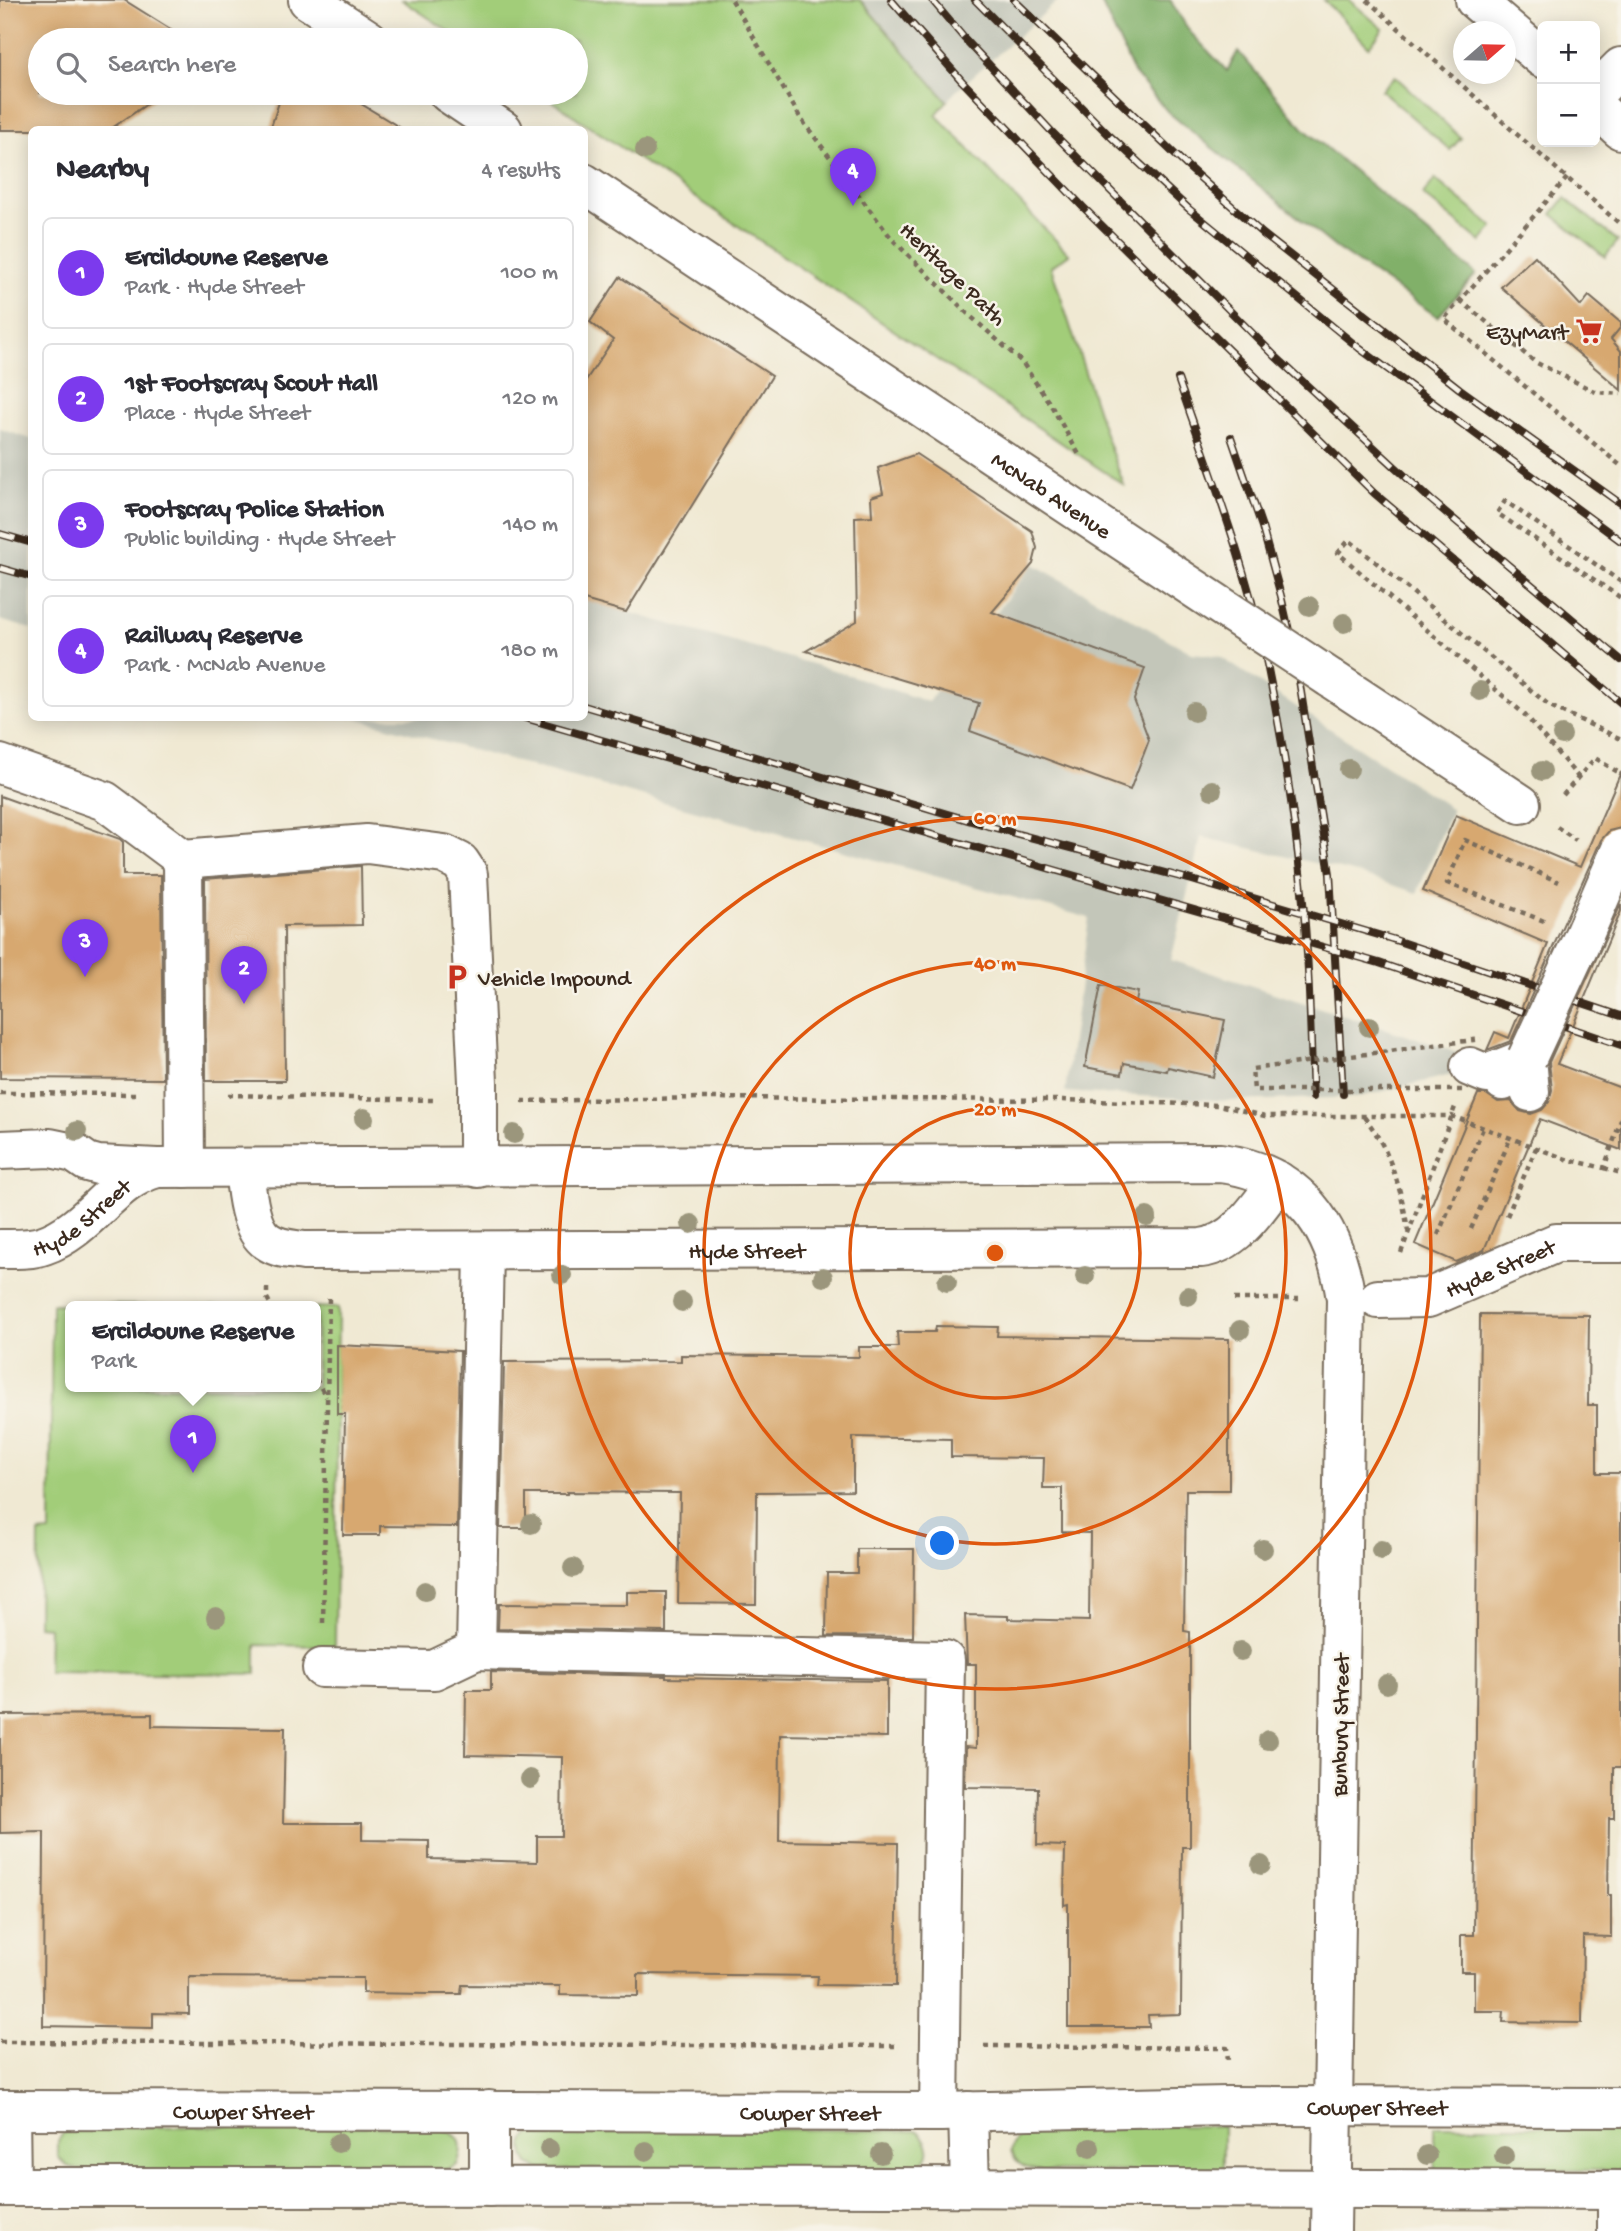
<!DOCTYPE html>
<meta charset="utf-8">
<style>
body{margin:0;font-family:"Gochi Hand",sans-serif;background:#f2f2f3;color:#2b2b33}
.controls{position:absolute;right:21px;top:21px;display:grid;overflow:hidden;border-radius:10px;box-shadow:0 4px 18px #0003}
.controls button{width:63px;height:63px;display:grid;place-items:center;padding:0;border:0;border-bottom:2px solid #e1e1e2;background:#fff;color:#2b2b33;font:35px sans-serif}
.compass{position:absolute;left:1453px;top:21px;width:63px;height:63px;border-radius:50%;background:#fff;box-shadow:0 4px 18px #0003;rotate:70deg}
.you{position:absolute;left:943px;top:1544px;width:24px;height:24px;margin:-18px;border:5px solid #fff;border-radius:50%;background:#1a73e8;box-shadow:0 0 0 10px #1a73e833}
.badge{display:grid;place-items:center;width:46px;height:46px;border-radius:50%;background:#7c3aed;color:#fff;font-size:23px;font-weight:700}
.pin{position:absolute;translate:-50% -58px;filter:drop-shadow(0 2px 4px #0008)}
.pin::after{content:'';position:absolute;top:37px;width:24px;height:21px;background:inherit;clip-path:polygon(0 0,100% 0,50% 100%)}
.popup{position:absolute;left:65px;top:1301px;width:256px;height:91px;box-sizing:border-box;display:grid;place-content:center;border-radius:10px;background:#fff;filter:drop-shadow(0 2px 5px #0005);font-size:23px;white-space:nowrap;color:#7c7c81}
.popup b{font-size:26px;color:#2b2b33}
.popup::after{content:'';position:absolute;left:50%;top:100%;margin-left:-14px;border:14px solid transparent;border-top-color:#fff}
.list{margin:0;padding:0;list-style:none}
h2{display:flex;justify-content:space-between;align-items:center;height:91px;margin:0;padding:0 28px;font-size:30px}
h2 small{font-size:23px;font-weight:400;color:#7c7c81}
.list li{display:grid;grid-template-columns:46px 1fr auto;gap:21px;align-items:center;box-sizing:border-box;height:112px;margin:0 14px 14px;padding:0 14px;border:2px solid #e1e1e2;border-radius:10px}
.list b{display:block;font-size:26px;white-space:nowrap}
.list p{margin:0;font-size:23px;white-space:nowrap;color:#7c7c81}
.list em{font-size:23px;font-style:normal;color:#7c7c81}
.icon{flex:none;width:38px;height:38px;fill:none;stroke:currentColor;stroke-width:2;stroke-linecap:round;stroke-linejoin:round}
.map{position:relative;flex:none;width:1621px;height:2231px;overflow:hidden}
.search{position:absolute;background:#fff;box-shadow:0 4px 18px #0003;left:28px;top:28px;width:560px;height:77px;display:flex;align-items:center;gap:18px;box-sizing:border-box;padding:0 24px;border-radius:38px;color:#7c7c81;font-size:26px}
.panel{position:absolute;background:#fff;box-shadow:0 4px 18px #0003;left:28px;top:126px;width:560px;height:595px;border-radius:10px}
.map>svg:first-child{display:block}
.industrial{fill:#c3c6b9}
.green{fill:#a2cd79;stroke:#6e7c4c;stroke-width:2}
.forest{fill:#81b069;stroke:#5e6d44;stroke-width:2}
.building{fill:#d7a870}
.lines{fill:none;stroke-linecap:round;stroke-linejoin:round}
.minor-casing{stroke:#7a6d5d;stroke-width:42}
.path{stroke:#7a6d5d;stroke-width:4.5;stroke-dasharray:5 5;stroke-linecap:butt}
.minor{stroke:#fff;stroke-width:38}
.rail-casing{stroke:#3b2a1e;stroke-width:8}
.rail{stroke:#f7f3e8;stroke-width:5;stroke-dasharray:16;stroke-linecap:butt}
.minor-bridge-casing{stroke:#7a6d5d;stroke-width:42;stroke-linecap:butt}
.path-bridge{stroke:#7a6d5d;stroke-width:4.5;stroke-dasharray:5 5;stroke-linecap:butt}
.minor-bridge{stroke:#fff;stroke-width:38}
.tree{fill:#9b967c}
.ring{fill:none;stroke:#df570d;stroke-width:3.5}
.labels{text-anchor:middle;stroke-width:5;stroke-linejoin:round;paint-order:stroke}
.street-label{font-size:23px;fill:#3b2a1e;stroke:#f7f3e8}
.poi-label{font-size:23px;fill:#3b2a1e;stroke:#f7f3e8;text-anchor:end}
.centre{fill:#df570d;stroke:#f7f3e8;stroke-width:3.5}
.ring-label{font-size:21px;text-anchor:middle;font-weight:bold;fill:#df570d;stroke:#f7f3e8;stroke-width:5;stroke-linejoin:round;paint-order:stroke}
</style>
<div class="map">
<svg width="1621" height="2231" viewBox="0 0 1621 2231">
<rect width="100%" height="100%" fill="#f7f3e8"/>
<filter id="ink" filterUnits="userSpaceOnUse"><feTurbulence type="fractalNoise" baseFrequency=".0143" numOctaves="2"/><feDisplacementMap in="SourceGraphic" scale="14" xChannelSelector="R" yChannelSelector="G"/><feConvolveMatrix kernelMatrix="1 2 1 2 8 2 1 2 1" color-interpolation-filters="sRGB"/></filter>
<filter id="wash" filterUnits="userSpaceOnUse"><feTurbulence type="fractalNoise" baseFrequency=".00686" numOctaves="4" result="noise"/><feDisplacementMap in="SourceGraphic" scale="28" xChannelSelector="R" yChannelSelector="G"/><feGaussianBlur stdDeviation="1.57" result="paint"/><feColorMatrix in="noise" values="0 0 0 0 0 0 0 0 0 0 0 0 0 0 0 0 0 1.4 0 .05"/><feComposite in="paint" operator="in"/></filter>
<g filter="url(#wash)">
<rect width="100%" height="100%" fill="#f0e9d3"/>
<g class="industrial">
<polygon points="818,0 1059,0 956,91 936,114"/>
<polygon points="0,429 31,439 31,629 0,620"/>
<polygon points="1033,564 1192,653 1219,656 1452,809 1417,893 1350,871 1201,837 1171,960 1460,1053 1451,1075 1359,1097 1231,1101 1065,1092 1089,918 355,718 584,718 585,600 840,672 928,702"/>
</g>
<g class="green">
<polygon points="402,0 860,0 947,101 936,115 1069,254 1051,267 1107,440 1124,485 540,93 576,93 576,40 462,40"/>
<polygon points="1324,0 1349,0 1383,29 1369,47"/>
<polygon points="1395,76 1461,138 1450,150 1381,90"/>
<polygon points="1435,179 1493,227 1481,242 1423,195"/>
<polygon points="1565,198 1618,241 1605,257 1552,214"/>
<polygon points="52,1304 276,1307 71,1307 71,1387 316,1387 316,1307 338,1308 335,1646 256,1645 256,1674 48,1672 49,1627 38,1626 39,1533 50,1532"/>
<path d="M 437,2126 C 460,2135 466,2141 457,2165 L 444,2172 L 85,2171 L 67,2166 L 58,2157 L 58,2141 L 64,2132 L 90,2127 Z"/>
<path d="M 548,2126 L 918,2131 C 931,2145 933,2156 917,2168 L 542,2170 L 528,2164 C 516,2141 527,2134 548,2126 Z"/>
<path d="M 1041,2126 L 1223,2126 L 1223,2172 L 1042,2171 C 1025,2168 1018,2167 1011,2151 C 1016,2132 1024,2131 1041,2126 Z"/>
<polygon points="1435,2126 1621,2126 1621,2170 1435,2171"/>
</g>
<polygon class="forest" points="1100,0 1170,0 1190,32 1227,71 1238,51 1303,128 1476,274 1438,317 1336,248 1168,112 1134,73"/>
<g id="blocks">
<g class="building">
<polygon points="0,0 124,0 188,40 40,40 40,93 163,93 109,130 0,130"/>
<polygon points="282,93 343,93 404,130 270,130"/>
<polygon points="1535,256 1581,306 1589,296 1621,323 1621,327 1611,339 1621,351 1621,390 1501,287"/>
<polygon points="620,277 772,376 626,612 584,600 584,383 613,340 590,322"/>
<polygon points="916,454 1032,531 1037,548 1033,564 992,612 1145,668 1134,700 1149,740 1130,790 970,731 979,703 806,651 857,621 855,517 872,516 871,497 883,493 878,468"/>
<polygon points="1621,772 1621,828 1609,831 1601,840 1511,1041 1487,1050 1495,1032 1509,1038 1548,944 1423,891 1456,815 1580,867"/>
<polygon points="0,796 120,839 123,842 123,875 161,875 163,1079 0,1078"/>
<polygon points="361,866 362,925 284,926 285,1081 206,1081 205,879"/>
<polygon points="1621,904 1621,911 1557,1064 1621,1088 1621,1150 1540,1119 1484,1250 1456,1262 1415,1244 1478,1094 1486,1094 1498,1102 1511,1101 1520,1111 1531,1114 1542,1110 1549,1102 1552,1090 1549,1062"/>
<polygon points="1101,985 1138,992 1136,1002 1225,1020 1213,1077 1168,1067 1167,1071 1124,1063 1122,1074 1085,1067"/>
<polygon points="1480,1314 1589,1315 1588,1405 1597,1405 1597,1473 1621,1473 1621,1767 1614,1767 1614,1818 1609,1818 1608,1895 1611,1895 1611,1937 1583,1936 1582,2023 1503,2022 1504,2011 1474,2011 1474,1972 1461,1972 1461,1935 1474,1935"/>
<polygon points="936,1326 998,1327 997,1336 1229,1339 1229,1490 1186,1490 1184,1631 1190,1632 1190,1847 1182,1847 1181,2014 1148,2015 1149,2027 1068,2027 1068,1904 1064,1905 1065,1846 1037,1845 1038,1788 965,1787 966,1747 976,1748 976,1664 967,1664 965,1615 1008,1616 1008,1619 1089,1621 1090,1533 1062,1532 1062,1488 1043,1488 1044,1458 951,1457 951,1439 853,1437 853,1491 757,1492 756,1604 678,1603 680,1493 567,1492 567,1494 526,1494 526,1528 500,1528 504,1362 681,1361 681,1355 859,1357 859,1347 898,1347 897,1332 935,1332"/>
<polygon points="337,1345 460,1351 457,1527 380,1526 380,1535 343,1535 345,1414 337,1414"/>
<polygon points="857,1549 914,1549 913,1637 826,1636 827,1573 857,1573"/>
<polygon points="627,1592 666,1592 666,1632 498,1629 499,1604 627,1605"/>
<polygon points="491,1672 666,1676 666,1678 887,1681 887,1737 780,1735 779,1841 898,1843 896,1986 817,1985 818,1976 638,1974 638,1996 560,1995 560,1986 462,1985 461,1994 428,1994 363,1993 363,1978 189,1977 189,2014 153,2013 153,2028 43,2026 44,1832 0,1833 0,1715 152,1714 152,1726 285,1728 283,1823 362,1823 362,1840 429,1841 429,1859 537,1862 537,1836 561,1836 562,1757 465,1755 466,1690 491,1690"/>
</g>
</g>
</g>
<g filter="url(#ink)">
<use href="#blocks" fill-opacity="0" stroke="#7a6d5d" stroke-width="2"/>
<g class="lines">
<defs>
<g id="minor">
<polyline points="308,0 369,40"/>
<polyline points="1475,0 1542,58"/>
<polyline points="448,93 503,130"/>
<polyline points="1595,93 1621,67"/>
<polyline points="1595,107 1621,130"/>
<path id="s1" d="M 584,183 L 1180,579"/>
<polyline points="1330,678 1521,804"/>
<polyline points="0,764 105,801 183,859 367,844 444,854 460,862 468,874 478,1082 478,1168"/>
<polyline points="183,859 185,1168"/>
<polyline points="1470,1067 1487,1074 1525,1059"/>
<polyline points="1503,1081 1527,1058 1530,1092"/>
<path d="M 0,1150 L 50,1148 L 74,1153 L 87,1162 L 98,1165 L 157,1168 L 1220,1163 C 1299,1172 1335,1226 1346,1299 L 1331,2231"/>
<path id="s2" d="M 244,1168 C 246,1188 249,1229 267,1241 C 278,1249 291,1249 304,1251 L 1201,1248 C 1236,1244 1259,1206 1278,1181"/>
<path id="s3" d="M 0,1249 C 15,1249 30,1250 44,1245 C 89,1230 111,1180 157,1168"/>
<path id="s4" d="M 1378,1299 L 1428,1298 L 1556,1243 L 1621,1243"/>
<polyline points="476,1650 484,1251"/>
<polyline points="322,1668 434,1670 476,1650 945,1660 939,2112"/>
<path id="s5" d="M 0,2110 L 939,2112 L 1228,2106 L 1621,2107"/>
<polyline points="10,2110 11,2187"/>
<polyline points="968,2111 970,2187"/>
<path d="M 0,2187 C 540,2183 1081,2189 1621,2190"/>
<polyline points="489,2187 489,2110"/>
<polyline points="1617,2190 1617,2231"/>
</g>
</defs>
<use href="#minor" class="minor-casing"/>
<g class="path">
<polyline points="732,0 801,119 892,239 967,313 1022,362 1052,407 1081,458"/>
<polyline points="1367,0 1512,130 1621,225"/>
<polyline points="1567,178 1444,319 1621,466"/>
<polyline points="1460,300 1535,362 1596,392 1621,394"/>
<polyline points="1621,582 1505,501 1497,513 1621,598"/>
<polyline points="1579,778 1524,714 1338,553 1349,540 1550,706 1621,739"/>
<polyline points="1563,795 1595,758 1621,774"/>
<polyline points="1557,827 1576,840"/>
<polyline points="1544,921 1447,883 1465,840 1559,882"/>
<polyline points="0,1093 139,1094"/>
<polyline points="228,1095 433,1100"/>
<polyline points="522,1101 701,1098 1063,1100 1218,1105 1265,1116 1452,1116 1566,1159 1604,1168 1621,1120"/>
<path d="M 1364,1117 C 1390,1148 1402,1192 1408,1231"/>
<polyline points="1604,1168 1621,1173"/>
<polyline points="1507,1216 1536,1148"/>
<polyline points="1471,1229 1511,1137"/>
<polyline points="1438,1235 1484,1126"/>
<polyline points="1401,1253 1455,1107"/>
<polyline points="267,1288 267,1298 272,1307"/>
<polyline points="1234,1299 1299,1299"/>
<polyline points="316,1379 326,1397"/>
<polyline points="323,1623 329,1298"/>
<polyline points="0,2042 895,2046"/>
<polyline points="984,2046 1227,2048 1228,2062"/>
</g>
<use href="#minor" class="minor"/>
<defs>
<g id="rail">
<polyline points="891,0 962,81 1083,207 1374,493 1621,703"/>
<polyline points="932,0 964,38 1052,132 1275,356 1431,500 1621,660"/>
<polyline points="975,0 1109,135 1189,209 1359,348 1621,541"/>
<polyline points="1014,0 1187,166 1263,234 1460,389 1621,504"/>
<path d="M 1178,379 C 1211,474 1248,570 1268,669 C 1287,763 1301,858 1307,953 C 1310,1001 1311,1049 1313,1097"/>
<polyline points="1231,437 1262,527 1281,596 1296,661 1330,874 1343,1094"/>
<polyline points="0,534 32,543"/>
<polyline points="0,568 32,577"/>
<polyline points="584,706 988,826 1192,880 1392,939 1621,1016"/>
<polyline points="525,718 1379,963 1621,1045"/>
</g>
</defs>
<use href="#rail" class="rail-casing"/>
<use href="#rail" class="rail"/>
<defs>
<g id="minor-bridge">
<polyline points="1180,579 1330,678"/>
<polyline points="1527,1058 1583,937 1621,849"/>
</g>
</defs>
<use href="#minor-bridge" class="minor-bridge-casing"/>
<polyline class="path-bridge" points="1462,1090 1254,1090 1252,1069 1481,1039"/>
<use href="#minor-bridge" class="minor-bridge"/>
</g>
<g class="tree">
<circle cx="645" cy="150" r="10"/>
<circle cx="1309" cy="606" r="10"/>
<circle cx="1344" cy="623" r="10"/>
<circle cx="1480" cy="691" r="10"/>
<circle cx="1194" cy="712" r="10"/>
<circle cx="1562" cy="735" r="10"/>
<circle cx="1349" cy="769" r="10"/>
<circle cx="1542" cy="771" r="10"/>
<circle cx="1212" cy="790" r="10"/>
<circle cx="1369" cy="1027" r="10"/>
<circle cx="364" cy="1118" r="10"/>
<circle cx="77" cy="1131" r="10"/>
<circle cx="514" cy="1134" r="10"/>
<circle cx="1147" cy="1217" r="10"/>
<circle cx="691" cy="1224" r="10"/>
<circle cx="562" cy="1275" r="10"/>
<circle cx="1085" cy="1276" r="10"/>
<circle cx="823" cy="1277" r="10"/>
<circle cx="947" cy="1282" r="10"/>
<circle cx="1188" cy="1296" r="10"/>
<circle cx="682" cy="1302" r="10"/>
<circle cx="1240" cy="1330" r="10"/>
<circle cx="531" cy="1524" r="10"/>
<circle cx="1263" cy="1549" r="10"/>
<circle cx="1381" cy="1550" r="10"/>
<circle cx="573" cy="1568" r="10"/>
<circle cx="425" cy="1591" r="10"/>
<circle cx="216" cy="1617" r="10"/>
<circle cx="1241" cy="1651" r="10"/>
<circle cx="1387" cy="1684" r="10"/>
<circle cx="1268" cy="1740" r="10"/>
<circle cx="530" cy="1779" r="10"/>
<circle cx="1261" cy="1865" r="10"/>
<circle cx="338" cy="2143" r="10"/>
<circle cx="1090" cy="2148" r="10"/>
<circle cx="549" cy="2149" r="10"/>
<circle cx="646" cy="2151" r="10"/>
<circle cx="881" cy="2154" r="10"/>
<circle cx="1427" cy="2155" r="10"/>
<circle cx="1504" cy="2156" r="10"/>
</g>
</g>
<g class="ring">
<circle cx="995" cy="1253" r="145"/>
<circle cx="995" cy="1253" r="291"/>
<circle cx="995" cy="1253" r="436"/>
</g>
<defs>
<symbol id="supermarket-bare" viewBox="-9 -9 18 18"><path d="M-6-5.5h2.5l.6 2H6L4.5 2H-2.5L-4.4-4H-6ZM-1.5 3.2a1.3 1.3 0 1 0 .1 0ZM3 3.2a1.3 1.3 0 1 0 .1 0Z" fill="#c8321e" stroke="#f7f3e8" stroke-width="2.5" paint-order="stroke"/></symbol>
<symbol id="parking-bare" viewBox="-9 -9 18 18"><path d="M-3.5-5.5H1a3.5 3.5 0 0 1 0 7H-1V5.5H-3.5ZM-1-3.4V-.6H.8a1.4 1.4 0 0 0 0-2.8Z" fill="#c8321e" stroke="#f7f3e8" stroke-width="2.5" paint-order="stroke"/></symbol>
</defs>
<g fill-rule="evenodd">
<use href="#supermarket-bare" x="1570" y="312" width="38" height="38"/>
<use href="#parking-bare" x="438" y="958" width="38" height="38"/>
</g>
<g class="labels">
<g class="street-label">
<text transform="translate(954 273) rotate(44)" y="8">Heritage Path</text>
<text dy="8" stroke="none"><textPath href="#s1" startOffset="562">McNab Avenue</textPath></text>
<text dy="8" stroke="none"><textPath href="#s3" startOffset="91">Hyde Street</textPath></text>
<text dy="8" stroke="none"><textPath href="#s2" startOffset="560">Hyde Street</textPath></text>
<text dy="8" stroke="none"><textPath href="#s4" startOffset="128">Hyde Street</textPath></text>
<text transform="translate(1339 1725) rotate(-89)" y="8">Bunbury Street</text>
<text dy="8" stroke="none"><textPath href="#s5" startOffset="1377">Cowper Street</textPath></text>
<text dy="8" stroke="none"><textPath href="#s5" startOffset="243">Cowper Street</textPath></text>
<text dy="8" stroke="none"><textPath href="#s5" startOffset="810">Cowper Street</textPath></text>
</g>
<g class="poi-label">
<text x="1568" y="339">EzyMart</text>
<text x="478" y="985" text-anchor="start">Vehicle Impound</text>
</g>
</g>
<circle cx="995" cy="1253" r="10" class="centre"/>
<g class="ring-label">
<text x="995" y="824">60 m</text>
<text x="995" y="969">40 m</text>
<text x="995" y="1115">20 m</text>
</g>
</svg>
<div class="controls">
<button>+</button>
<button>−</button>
</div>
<svg class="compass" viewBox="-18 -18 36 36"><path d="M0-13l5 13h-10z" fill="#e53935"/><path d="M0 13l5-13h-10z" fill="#7c7c81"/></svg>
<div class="you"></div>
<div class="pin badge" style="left:193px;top:1473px">1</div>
<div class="popup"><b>Ercildoune Reserve</b>Park</div>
<div class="pin badge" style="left:244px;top:1004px">2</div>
<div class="pin badge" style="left:85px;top:977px">3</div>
<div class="pin badge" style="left:853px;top:206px">4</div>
<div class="search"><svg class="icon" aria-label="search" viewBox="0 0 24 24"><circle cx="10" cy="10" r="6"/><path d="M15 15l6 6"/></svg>Search here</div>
<section class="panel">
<h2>Nearby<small>4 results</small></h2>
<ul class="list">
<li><span class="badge">1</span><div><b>Ercildoune Reserve</b><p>Park · Hyde Street</p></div><em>100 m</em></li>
<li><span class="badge">2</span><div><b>1st Footscray Scout Hall</b><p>Place · Hyde Street</p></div><em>120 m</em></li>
<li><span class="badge">3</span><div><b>Footscray Police Station</b><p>Public building · Hyde Street</p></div><em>140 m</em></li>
<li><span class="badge">4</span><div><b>Railway Reserve</b><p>Park · McNab Avenue</p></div><em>180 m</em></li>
</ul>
</section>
</div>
